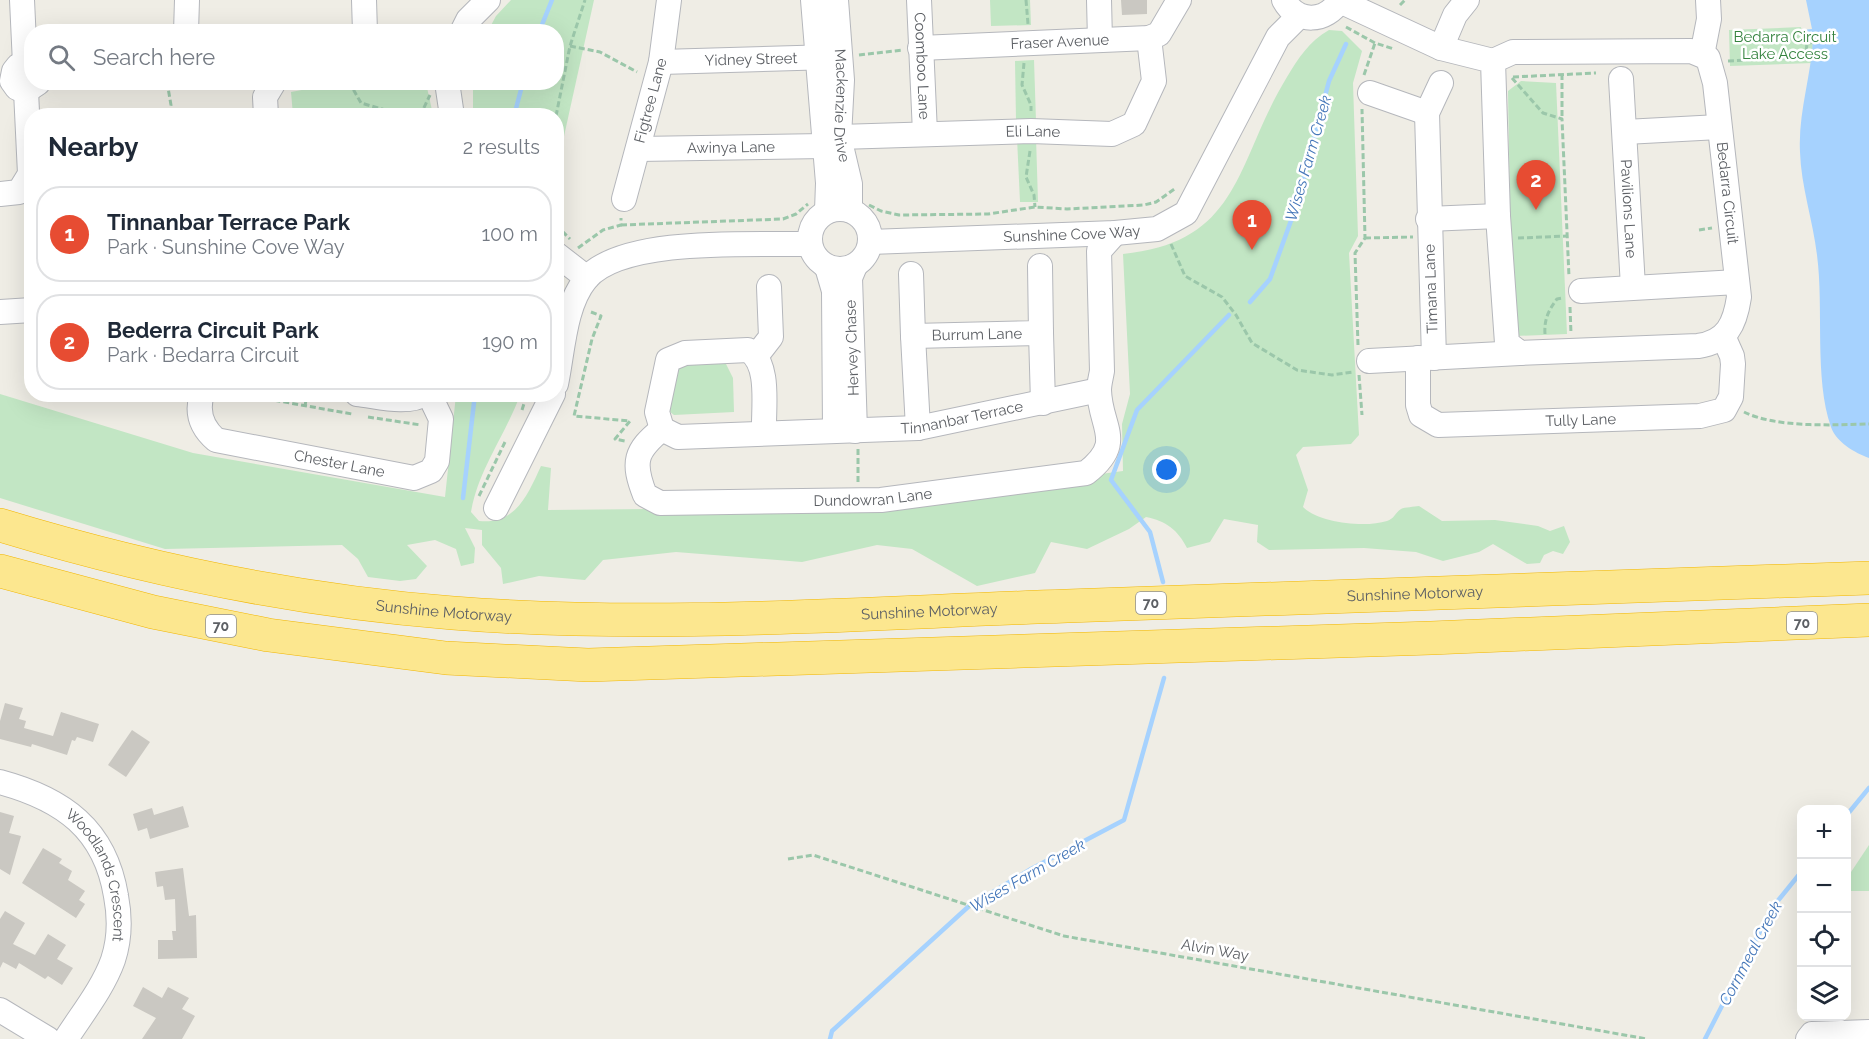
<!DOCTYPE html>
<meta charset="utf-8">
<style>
body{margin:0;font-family:Raleway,sans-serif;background:#f2f2f3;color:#1f2937}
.controls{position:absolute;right:18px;bottom:18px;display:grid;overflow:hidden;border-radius:12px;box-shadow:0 6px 24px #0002}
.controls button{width:54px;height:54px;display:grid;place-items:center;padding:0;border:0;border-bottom:2px solid #e0e1e3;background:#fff;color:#1f2937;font:30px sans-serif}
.you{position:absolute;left:1167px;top:470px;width:21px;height:21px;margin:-15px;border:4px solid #fff;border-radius:50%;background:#1a73e8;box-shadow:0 0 0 9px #1a73e833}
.badge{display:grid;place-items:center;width:39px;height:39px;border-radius:50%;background:#e74c32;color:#fff;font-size:20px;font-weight:700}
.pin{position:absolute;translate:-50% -50px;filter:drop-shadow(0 2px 3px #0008)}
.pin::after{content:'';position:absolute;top:32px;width:21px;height:18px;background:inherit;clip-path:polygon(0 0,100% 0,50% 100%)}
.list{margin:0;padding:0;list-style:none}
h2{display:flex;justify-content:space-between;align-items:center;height:78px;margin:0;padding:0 24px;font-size:26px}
h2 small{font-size:20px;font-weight:400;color:#747a83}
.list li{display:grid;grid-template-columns:39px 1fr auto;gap:18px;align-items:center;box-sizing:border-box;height:96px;margin:0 12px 12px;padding:0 12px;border:2px solid #e0e1e3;border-radius:24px}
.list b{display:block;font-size:22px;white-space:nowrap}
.list p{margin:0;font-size:20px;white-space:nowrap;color:#747a83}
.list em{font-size:20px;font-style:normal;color:#747a83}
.icon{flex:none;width:33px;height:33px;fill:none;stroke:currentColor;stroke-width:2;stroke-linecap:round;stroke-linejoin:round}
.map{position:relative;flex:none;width:1869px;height:1039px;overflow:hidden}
.search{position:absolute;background:#fff;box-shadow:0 6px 24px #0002;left:24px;top:24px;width:540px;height:66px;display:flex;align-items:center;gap:15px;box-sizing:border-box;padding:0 21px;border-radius:24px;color:#747a83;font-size:22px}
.panel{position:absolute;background:#fff;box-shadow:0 6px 24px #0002;left:24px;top:108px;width:540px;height:294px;border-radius:24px}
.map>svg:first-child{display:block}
.green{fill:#c2e6c4}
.water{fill:#a6d2fe}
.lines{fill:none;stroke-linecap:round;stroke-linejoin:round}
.stream{stroke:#a6d2fe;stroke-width:4.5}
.building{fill:#cac8c2}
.minor-casing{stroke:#b5b7bc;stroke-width:26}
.highway-casing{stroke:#f1b603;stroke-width:34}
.path{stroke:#9bc7aa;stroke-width:3;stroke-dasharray:6 3;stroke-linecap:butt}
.minor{stroke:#fff;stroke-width:24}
.highway{stroke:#fce78f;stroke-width:33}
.labels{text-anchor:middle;stroke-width:5;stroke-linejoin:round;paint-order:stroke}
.shield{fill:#fff;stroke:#8e9093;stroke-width:1.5}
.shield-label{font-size:14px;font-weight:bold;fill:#5d6065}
.park-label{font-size:15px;fill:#35833f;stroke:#fff}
.street-label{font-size:15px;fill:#5d6065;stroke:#fff}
.water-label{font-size:16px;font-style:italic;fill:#4577b9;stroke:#fff}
</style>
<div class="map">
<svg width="1869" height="1039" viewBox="0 0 1869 1039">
<rect width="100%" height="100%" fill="#efede5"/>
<g class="green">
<polygon points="511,0 594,0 557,168 556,116 473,115 473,83 556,82 556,32 488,31 496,16"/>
<polygon points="990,0 1030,0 1031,25 991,26"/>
<polygon points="1801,27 1803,38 1813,39 1812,63 1730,66 1729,30"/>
<path d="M 1329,30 L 1342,31 L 1362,51 L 1353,83 L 1358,236 L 1349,253 L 1359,435 L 1351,444 L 1303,447 L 1296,455 L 1308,490 L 1303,507 C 1319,523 1365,528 1387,521 C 1394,519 1395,513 1401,509 C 1405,507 1414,507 1419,506 L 1442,521 L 1495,520 L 1538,526 L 1550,531 L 1564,526 L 1570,542 L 1563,554 L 1553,551 L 1544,555 L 1540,563 L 1527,564 L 1493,544 L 1479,552 L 1443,561 L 1416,552 L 1364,548 L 1269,550 L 1257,542 L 1258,525 L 1224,519 L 1210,542 L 1187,548 C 1178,530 1166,521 1146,517 L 1129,529 L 1087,549 L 1051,542 L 1035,573 L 977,586 L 912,549 L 877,545 L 802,562 L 676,552 L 603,560 L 585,580 L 539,576 L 503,584 L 501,568 L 482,545 L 482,530 L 465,528 L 475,548 L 474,563 L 461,566 L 456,549 L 435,540 L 407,545 L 427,566 L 416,579 L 400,581 L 368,577 L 358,559 L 342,545 L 165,549 L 0,498 L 0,394 L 193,453 L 445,497 L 456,395 L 520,395 C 506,434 478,470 471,512 L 479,521 C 516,525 528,494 541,466 L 551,468 L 548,510 L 858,507 L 1123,471 L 1122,424 L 1130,394 L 1123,254 C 1242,242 1235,162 1287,77 C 1298,59 1309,41 1329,30 Z"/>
<polygon points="1034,60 1036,121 1016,121 1015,61"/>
<polygon points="1521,81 1556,83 1567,334 1516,336 1512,328 1508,91"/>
<polygon points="344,82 426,83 433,115 293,115 291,92"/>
<polygon points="1036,137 1038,202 1020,202 1017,138"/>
<polygon points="724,360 733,378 734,412 674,415 665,408 674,366"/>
<polygon points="1869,845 1869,891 1847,891 1847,878"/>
</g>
<path class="water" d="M 1806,0 L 1869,0 L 1869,458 C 1855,453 1836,442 1831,427 C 1814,378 1824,308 1817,255 C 1813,221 1801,186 1800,152 C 1798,113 1811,77 1813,39 L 1803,38 L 1801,30 L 1812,29 Z"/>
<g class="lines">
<g class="stream">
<polyline points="539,32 552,0"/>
<polyline points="514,116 523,82"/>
<polyline points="1250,302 1270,279 1297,204 1329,81 1346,44"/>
<polyline points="463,498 475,394"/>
<polyline points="1163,582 1150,532 1111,480 1137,410 1229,315"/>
<polyline points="1846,816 1869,788"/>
<polyline points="830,1039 832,1031 968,907 1031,869 1124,820 1164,678"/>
<polyline points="1705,1039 1772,908 1802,871"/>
</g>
</g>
<g class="building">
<polygon points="1121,0 1147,0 1147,14 1122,15"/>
<polygon points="5,703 23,708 19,719 26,721 24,728 53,736 61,712 99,724 93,742 77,737 75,741 72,740 67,755 32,744 31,747 0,739 0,721"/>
<polygon points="132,730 150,742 126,777 108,765"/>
<polygon points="183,806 189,827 150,839 147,828 138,831 133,814 152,808 154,815"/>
<polygon points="0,812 14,816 9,833 21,836 10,875 0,869"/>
<polygon points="43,848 62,859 59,863 72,871 68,880 85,891 79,900 85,904 76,918 22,883"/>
<polygon points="183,868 189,916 196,915 197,958 158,959 158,940 173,940 172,931 176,931 175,899 165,900 163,886 157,887 155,872"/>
<polygon points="5,911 25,923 13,944 35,955 48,934 66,945 57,959 73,968 62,985 48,976 45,979 19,963 16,969 3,962 0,968 0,919"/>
<polygon points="143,987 162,998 168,987 189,998 182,1009 195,1016 182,1039 142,1039 156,1018 133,1006"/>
</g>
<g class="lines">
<defs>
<g id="minor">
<polyline points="22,0 25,64"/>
<polyline points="364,0 365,32"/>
<polyline points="813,0 828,183 827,211"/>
<path id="s1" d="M 836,0 L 842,80 L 839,137 L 850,184 L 850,210"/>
<path id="s2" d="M 919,0 L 925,133"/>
<polyline points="1099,0 1100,40"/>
<path d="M 1284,0 C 1297,24 1326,23 1340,0"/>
<path id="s3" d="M 1340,1 L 1441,48 L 1493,61 L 1513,52 L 1691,51 L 1708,58 L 1715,83 L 1739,297 C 1735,324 1727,342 1698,346 L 1520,353 L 1507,343 L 1498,216 L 1493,61"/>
<polyline points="186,32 187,0"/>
<polyline points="462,32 468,20 488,0"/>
<path id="s4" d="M 920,48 L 1149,38 L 1159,34 L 1179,0"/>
<polyline points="1441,48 1455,15 1467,0"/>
<polyline points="1702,55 1709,19 1708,0"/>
<path id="s5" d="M 661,62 L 832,57"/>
<polyline points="32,66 18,66 14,71 12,81 17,88 26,91 38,83"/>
<path id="s6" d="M 1621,79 L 1633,287"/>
<polyline points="447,82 452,116"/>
<polyline points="1370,93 1427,113"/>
<polyline points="266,116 265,97 274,82"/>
<polyline points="1625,132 1719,127"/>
<path id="s7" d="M 839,137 L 1031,131 L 1112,134 L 1134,124 L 1154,81 L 1149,38"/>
<path id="s8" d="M 638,149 L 824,146"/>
<polyline points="0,194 19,192 30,174 26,91"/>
<path id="s9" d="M 624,199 L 661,62 L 669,0"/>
<circle cx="840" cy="239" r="30"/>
<polyline points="1428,219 1498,216"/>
<path id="s10" d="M 870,242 L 1115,233 L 1157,229 L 1186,213 L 1278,37 L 1299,16"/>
<polyline points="556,254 587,278"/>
<polyline points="827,267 834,291 835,430"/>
<path id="s11" d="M 911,274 L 913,336 L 1041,333 L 1040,266"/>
<polyline points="1581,291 1737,282"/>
<polyline points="0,312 32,310"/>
<polyline points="1041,333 1043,403"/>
<polyline points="913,336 918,428"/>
<polyline points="757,355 771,337 769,287"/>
<path id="s12" d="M 1418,358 L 1418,405 L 1421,415 L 1438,425 L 1700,416 L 1724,410 L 1731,397 L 1733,364 L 1732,356 L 1724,338"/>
<polyline points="1434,358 1427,113 1441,83"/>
<polyline points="1369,361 1520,353"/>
<path d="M 556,384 C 563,351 564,306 586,279 C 622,236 756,245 810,244"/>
<path id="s13" d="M 202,394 C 196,413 202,428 216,440 L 414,478 L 431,471 L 437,461 L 441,419 L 429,394"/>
<path d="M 357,394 C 377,396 407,405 425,394"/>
<path id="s14" d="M 662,429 C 635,451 632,462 645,495 L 660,503 L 881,500 L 1086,473 C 1126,442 1100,428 1099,390 C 1099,384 1101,377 1102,371 L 1099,251 L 1115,233"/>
<path id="s15" d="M 662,429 L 678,437 L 918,428 L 1099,390"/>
<path d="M 662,429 L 657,412 L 668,360 L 685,353 L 748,350 C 771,364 763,408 764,433"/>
<polyline points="855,431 850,278 855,266"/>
<polyline points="496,508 553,394"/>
<path id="s16" d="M 0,782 C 63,799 105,829 116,896 C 120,917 120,939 113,960 C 103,988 82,1014 66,1039"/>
<polyline points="0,1010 48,1039"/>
<polyline points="1808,1039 1812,1034 1869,1032"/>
</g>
<g id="highway">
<path id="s17" d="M 0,525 C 148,570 299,601 453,613 C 657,629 863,613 1067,606 C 1334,597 1602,587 1869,578"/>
<polyline points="0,571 153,612 268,635 446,658 588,665 1431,638 1869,620"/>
</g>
</defs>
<use href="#minor" class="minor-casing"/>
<use href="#highway" class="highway-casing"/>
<g class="path">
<polyline points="1026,0 1028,24"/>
<polyline points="1400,5 1405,0"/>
<polyline points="1346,27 1375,43 1394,49"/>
<polyline points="570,46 600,52 637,72"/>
<polyline points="859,55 903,50"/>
<polyline points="1728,61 1799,57 1806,53 1807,43 1832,40"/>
<polyline points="1024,63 1022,85 1031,105 1031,111"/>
<polyline points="1562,74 1562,119"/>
<polyline points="1364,75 1375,43"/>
<polyline points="1513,77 1596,73"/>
<polyline points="1512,78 1543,113 1562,119 1569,277"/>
<polyline points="167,82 171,105 169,116"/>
<polyline points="349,82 361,103 406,116"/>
<polyline points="420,116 430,95"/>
<polyline points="556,116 570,46 585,0"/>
<polyline points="1030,151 1026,177 1034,195 1035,207"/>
<polyline points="869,205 881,211 899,215 988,214 1035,207 1067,209 1144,205 1156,202 1176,188"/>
<polyline points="556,225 570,239"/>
<polyline points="621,225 783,219 796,214 808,204"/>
<polyline points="1699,230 1712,228"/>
<polyline points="1365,238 1413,237"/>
<polyline points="1518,238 1567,236"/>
<polyline points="1171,244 1185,276 1222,297 1236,315 1252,343 1297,370 1332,375 1353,372"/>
<polyline points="578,248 603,230 621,225 621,218"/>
<polyline points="1570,307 1571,334"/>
<polyline points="591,312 601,316 592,339 574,416 630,421 615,439 625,441"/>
<path d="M 1545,334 C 1544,320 1548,311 1557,299 L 1563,298"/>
<polyline points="1358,345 1355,253 1365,238 1362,109"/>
<polyline points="1359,375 1362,415"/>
<polyline points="239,394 352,414"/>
<polyline points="305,406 307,394"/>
<polyline points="522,410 527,394"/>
<path d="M 1744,412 C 1776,428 1833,425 1869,424"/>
<polyline points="368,417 421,425"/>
<polyline points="858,449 858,482"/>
<polyline points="479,496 505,442"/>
<polyline points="788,859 813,855 1064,936 1647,1039"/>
</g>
<use href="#minor" class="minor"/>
<use href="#highway" class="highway"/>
</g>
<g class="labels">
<g class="shield">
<rect x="1136" y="592" width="30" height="22" rx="4.5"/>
<rect x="1787" y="612" width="30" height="22" rx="4.5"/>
<rect x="206" y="615" width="30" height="22" rx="4.5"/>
</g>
<g class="shield-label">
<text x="1151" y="608">70</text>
<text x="1802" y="628">70</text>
<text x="221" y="631">70</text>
</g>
<g class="park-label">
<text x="1785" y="42">Bedarra Circuit<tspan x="1785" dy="17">Lake Access</tspan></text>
</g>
<g class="street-label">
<text dy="5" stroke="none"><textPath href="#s4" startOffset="140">Fraser Avenue</textPath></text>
<text dy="5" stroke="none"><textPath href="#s5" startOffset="90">Yidney Street</textPath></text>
<text dy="5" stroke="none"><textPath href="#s2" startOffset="66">Coomboo Lane</textPath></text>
<text dy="5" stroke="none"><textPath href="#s9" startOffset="102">Figtree Lane</textPath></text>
<text dy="5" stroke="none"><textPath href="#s1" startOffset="106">Mackenzie Drive</textPath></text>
<text dy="5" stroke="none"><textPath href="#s7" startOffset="194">Eli Lane</textPath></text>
<text dy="5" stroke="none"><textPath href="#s8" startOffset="93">Awinya Lane</textPath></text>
<text dy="5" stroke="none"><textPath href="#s3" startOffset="520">Bedarra Circuit</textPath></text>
<text dy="5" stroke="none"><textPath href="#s6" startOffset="130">Pavilions Lane</textPath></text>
<text dy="5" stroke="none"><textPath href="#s10" startOffset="202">Sunshine Cove Way</textPath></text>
<text transform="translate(1431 289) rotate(-92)" y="5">Timana Lane</text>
<text dy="5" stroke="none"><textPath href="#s11" startOffset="126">Burrum Lane</textPath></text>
<text transform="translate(852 348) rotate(-92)" y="5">Hervey Chase</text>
<text dy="5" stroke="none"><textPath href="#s15" startOffset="303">Tinnanbar Terrace</textPath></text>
<text dy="5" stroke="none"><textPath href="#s12" startOffset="220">Tully Lane</textPath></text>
<text dy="5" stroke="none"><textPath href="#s13" startOffset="177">Chester Lane</textPath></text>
<text dy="5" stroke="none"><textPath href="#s14" startOffset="306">Dundowran Lane</textPath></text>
<text dy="5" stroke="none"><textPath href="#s17" startOffset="1425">Sunshine Motorway</textPath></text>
<text dy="5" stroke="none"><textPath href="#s17" startOffset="453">Sunshine Motorway</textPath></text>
<text dy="5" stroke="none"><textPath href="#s17" startOffset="939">Sunshine Motorway</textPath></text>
<text dy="5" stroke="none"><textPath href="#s16" startOffset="147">Woodlands Crescent</textPath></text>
<text transform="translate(1215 950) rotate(10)" y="5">Alvin Way</text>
</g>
<g class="water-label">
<text transform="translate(1308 158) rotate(-74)" y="6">Wises Farm Creek</text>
<text transform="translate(1027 875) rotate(-30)" y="6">Wises Farm Creek</text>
<text transform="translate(1750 953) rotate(-62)" y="6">Cornmeal Creek</text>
</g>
</g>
</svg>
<div class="controls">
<button>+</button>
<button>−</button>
<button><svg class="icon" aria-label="locate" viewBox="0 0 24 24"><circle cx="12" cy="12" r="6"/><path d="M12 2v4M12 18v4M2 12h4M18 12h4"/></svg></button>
<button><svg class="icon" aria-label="layers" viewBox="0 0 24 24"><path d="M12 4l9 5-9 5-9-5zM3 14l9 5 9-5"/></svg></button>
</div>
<div class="you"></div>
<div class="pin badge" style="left:1252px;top:250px">1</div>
<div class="pin badge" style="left:1536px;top:210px">2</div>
<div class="search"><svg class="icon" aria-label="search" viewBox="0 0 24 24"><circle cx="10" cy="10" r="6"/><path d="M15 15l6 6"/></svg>Search here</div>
<section class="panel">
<h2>Nearby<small>2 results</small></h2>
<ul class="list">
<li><span class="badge">1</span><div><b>Tinnanbar Terrace Park</b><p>Park · Sunshine Cove Way</p></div><em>100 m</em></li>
<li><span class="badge">2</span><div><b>Bederra Circuit Park</b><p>Park · Bedarra Circuit</p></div><em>190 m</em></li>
</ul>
</section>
</div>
